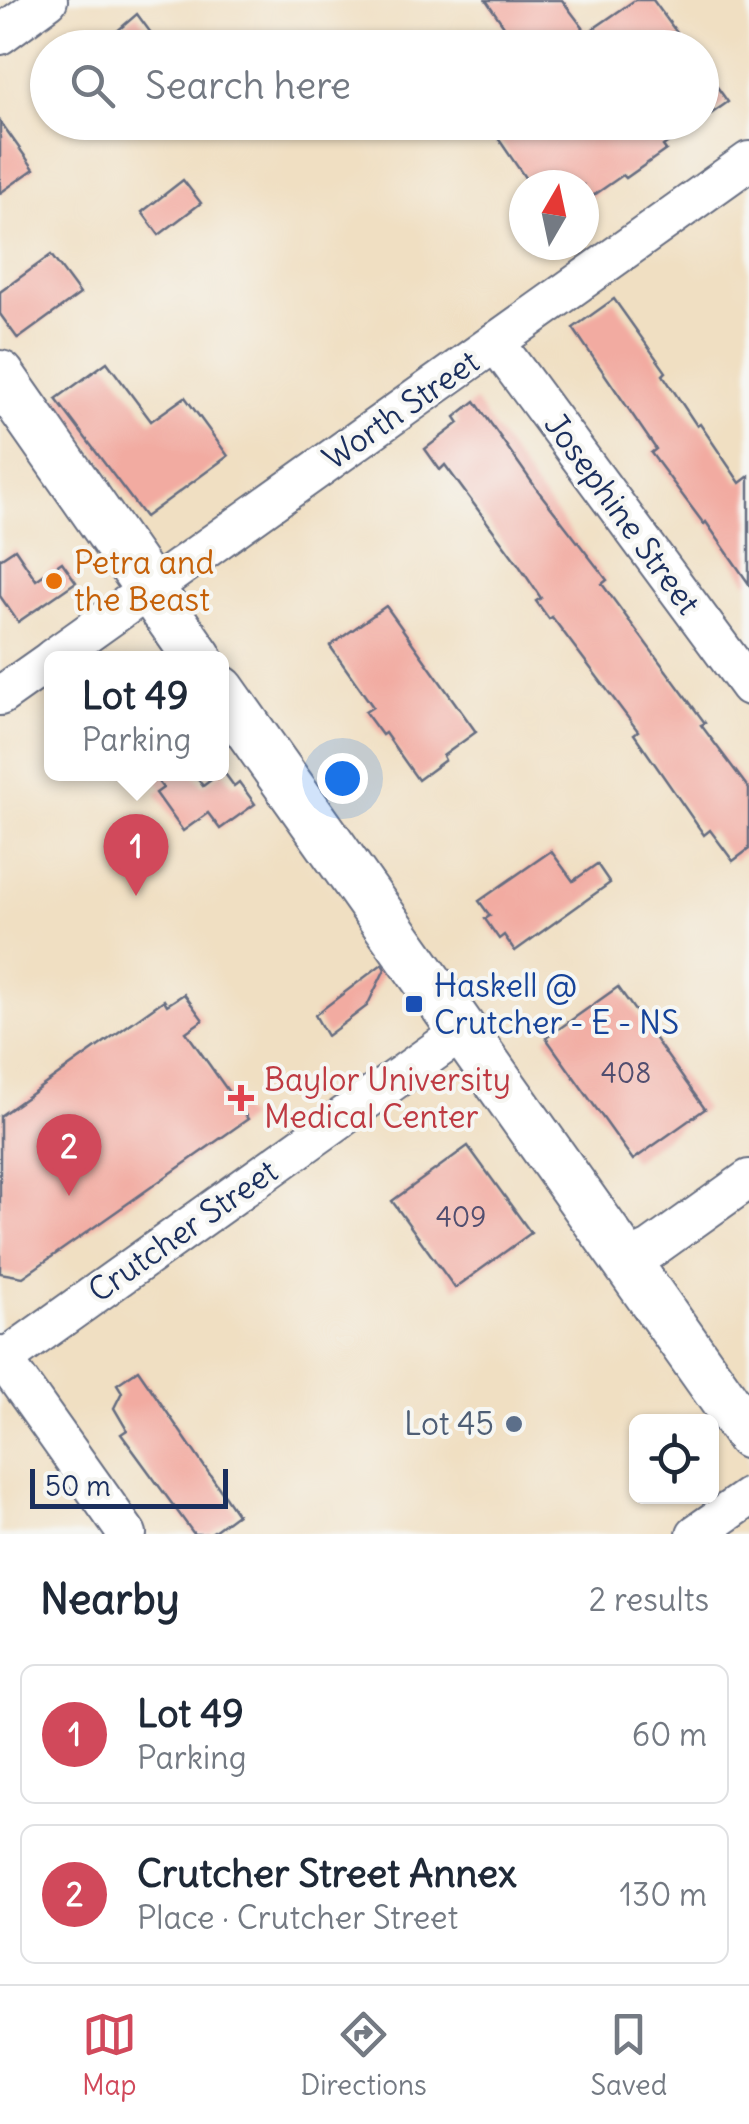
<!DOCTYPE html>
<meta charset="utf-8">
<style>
body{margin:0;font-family:Delius,sans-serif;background:#f6f6f7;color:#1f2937}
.controls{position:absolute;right:30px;bottom:30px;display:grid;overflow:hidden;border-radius:15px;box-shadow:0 2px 8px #0004}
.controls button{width:90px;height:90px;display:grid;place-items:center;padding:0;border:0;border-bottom:2px solid #e0e1e3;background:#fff;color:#1f2937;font:50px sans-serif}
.compass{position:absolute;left:509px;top:170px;width:90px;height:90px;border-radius:50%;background:#fff;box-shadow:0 2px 8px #0004;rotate:9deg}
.scale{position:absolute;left:30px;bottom:25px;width:198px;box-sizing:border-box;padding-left:10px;border:5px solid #1b2f5e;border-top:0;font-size:28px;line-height:35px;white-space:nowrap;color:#1b2f5e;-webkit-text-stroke:8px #f6f6f2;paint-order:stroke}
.you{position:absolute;left:342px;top:778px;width:35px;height:35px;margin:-25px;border:8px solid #fff;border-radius:50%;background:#1a73e8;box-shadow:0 0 0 15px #1a73e833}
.badge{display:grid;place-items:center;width:65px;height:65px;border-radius:50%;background:#d1495b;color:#fff;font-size:32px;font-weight:700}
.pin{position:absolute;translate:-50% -82px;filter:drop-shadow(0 2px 5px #0008)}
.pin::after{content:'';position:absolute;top:52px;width:35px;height:30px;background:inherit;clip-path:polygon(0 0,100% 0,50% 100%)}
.popup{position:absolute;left:44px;top:651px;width:185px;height:130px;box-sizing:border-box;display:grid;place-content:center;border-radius:15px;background:#fff;filter:drop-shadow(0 2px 8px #0005);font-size:32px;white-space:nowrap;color:#747a83}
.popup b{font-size:38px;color:#1f2937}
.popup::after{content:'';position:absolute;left:50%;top:100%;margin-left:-20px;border:20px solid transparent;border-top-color:#fff}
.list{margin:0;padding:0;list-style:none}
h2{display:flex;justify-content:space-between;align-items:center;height:130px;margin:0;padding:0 40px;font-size:42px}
h2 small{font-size:32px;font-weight:400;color:#747a83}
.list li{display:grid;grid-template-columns:65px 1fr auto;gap:30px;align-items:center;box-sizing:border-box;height:140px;margin:0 20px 20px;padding:0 20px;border:2px solid #e0e1e3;border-radius:15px}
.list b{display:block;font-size:38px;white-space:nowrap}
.list p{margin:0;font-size:32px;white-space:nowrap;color:#747a83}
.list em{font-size:32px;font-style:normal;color:#747a83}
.icon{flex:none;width:55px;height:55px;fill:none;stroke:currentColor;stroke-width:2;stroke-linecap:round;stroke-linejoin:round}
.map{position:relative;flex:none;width:749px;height:1534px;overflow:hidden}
.search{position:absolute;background:#fff;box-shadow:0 2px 8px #0004;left:30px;right:30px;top:30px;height:110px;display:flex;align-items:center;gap:25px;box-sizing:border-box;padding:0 35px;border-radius:55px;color:#747a83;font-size:38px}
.sheet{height:450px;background:#fff}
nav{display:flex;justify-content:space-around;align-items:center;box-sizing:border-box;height:140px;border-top:2px solid #e0e1e3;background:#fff;font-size:28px;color:#747a83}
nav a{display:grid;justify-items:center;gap:5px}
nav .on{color:#d1495b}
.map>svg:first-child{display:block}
.building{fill:#f2aba1}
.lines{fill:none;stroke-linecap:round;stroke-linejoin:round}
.minor-casing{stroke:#666d81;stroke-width:42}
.major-casing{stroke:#666d81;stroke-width:52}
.minor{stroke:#fff;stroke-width:38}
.major{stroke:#fff;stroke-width:48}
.food-dot{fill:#e8710a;stroke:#f6f6f2;stroke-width:4}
.transit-dot{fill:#1a4fb4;stroke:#f6f6f2;stroke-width:4}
.health-dot{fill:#e0444e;stroke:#f6f6f2;stroke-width:4}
.service-dot{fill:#5c6f8a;stroke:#f6f6f2;stroke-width:4}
.labels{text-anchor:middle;stroke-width:8;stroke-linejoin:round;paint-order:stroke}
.number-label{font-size:28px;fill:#514e6f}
.street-label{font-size:32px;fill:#1b2f5e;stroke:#f6f6f2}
.food-label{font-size:32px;fill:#c56008;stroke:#f6f6f2;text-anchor:start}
.transit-label{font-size:32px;fill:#164399;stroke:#f6f6f2;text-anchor:start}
.health-label{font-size:32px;fill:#be3a42;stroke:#f6f6f2;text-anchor:start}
.service-label{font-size:32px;fill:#4e5e75;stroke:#f6f6f2;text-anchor:end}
</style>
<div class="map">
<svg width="749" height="1534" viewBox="0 0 749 1534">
<rect width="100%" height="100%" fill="#f6f6f2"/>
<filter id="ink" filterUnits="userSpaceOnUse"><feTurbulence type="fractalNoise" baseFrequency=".01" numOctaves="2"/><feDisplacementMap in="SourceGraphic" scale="20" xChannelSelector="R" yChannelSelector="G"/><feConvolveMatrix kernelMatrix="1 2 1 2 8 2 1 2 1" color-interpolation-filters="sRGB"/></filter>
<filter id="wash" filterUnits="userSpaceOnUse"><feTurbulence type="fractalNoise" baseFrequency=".0048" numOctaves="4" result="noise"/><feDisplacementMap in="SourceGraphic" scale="40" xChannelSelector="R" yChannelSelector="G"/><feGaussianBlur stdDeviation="2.25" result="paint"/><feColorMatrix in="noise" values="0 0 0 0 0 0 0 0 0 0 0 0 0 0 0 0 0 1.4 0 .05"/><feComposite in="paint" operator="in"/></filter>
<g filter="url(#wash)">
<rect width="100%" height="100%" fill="#f0dfc2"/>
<g id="blocks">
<g class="building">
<polygon points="486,0 562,0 587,33 635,0 653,0 688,48 519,48"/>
<polygon points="137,14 162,48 97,48 115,33"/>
<polygon points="702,66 728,102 702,120"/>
<polygon points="0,121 34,169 0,193"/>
<polygon points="487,122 697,122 663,146 666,150 626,178 623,175 584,202 584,185 530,185"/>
<polygon points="183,180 201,203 159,235 142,212"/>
<polygon points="51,255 80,294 18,339 0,314 0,292"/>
<polygon points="614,299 666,372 663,375 697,426 700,424 740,483 749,476 749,584 706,522 704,524 651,453 656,449 573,328"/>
<polygon points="107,362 151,421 185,397 228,456 145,517 56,399"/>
<polygon points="475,401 536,488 607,580 602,584 705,723 701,725 749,789 749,849 733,861 710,830 704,835 634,734 638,731 552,617 549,619 536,601 541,598 518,564 445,465 440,470 425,449 459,423 455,417"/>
<polygon points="15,549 36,580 62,562 76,582 18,622 0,596 0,559"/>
<polygon points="386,606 476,732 443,756 445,760 418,780 385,733 382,735 365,712 373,707 330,646"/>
<polygon points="223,771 234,786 239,782 255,804 220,829 208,813 183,831 156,793 163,788 152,774 194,774 203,786"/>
<polygon points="551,851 573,881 597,864 610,883 515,951 504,935 499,939 485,919 490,916 479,901"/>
<polygon points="382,964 385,969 367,1006 327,1036 315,1015"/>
<polygon points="618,987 705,1109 633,1160 546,1038"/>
<polygon points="184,994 203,1020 186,1032 248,1119 23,1277 0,1273 0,1116 164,1000 167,1005"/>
<polygon points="468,1146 531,1233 455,1288 392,1201"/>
<polygon points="138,1370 237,1514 210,1534 194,1534 121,1434 127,1430 114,1408 122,1392 117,1384"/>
</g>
</g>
</g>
<g filter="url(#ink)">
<use href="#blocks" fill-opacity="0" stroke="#666d81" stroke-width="2.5"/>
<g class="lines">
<defs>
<g id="minor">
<polyline points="0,35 48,0"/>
<polyline points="495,342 749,686"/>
<polyline points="53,658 749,161"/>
<polyline points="0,696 51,660"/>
<polyline points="627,1260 651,1249 749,1179"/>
<polyline points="0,1355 127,1534"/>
<polyline points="0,1362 463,1031"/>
<polyline points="696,1534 749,1497"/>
</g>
<g id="major">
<polyline points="0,375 198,658"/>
<polyline points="221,690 749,1435"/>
</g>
</defs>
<use href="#minor" class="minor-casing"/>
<use href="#major" class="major-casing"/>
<use href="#minor" class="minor"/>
<use href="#major" class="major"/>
</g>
</g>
<circle class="food-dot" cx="54" cy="581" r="10"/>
<rect class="transit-dot" x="404" y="994" width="20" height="20" rx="5"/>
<path class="health-dot" d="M236 1083h10v10h10v10h-10v10h-10v-10h-10v-10h10z"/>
<circle class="service-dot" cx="514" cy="1424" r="10"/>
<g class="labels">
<g class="number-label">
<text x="626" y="1083">408</text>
<text x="461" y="1227">409</text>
</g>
<g class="street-label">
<text transform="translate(401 410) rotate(-35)" y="11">Worth Street</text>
<text transform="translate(622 514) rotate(54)" y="11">Josephine Street</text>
<text transform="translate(183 1231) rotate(-35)" y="11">Crutcher Street</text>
</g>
<g class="food-label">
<text x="74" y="574">Petra and<tspan x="74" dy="37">the Beast</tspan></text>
</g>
<g class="transit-label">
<text x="434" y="997">Haskell @<tspan x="434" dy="37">Crutcher - E - NS</tspan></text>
</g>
<g class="health-label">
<text x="264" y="1091">Baylor University<tspan x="264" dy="37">Medical Center</tspan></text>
</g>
<g class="service-label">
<text x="494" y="1435">Lot 45</text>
</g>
</g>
</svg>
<div class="controls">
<button><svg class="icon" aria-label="locate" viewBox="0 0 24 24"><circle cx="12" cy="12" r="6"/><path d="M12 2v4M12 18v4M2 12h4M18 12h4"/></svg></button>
</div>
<svg class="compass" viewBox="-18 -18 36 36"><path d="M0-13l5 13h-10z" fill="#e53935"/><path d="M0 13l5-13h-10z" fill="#747a83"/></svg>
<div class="scale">50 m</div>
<div class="you"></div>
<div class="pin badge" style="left:136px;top:896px">1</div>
<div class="popup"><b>Lot 49</b>Parking</div>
<div class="pin badge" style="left:69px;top:1196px">2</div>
<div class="search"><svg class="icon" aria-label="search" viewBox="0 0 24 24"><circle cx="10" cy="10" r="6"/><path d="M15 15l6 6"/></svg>Search here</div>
</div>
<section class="sheet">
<h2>Nearby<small>2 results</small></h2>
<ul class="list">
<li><span class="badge">1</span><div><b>Lot 49</b><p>Parking</p></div><em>60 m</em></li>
<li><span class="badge">2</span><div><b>Crutcher Street Annex</b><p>Place · Crutcher Street</p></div><em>130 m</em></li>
</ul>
</section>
<nav>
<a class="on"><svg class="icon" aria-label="map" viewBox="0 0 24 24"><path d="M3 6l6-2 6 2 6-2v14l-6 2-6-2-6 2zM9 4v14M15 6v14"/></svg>Map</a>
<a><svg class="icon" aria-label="directions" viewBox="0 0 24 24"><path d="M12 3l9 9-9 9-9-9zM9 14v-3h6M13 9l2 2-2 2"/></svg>Directions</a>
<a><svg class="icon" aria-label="saved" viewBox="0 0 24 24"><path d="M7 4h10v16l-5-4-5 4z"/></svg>Saved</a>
</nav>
